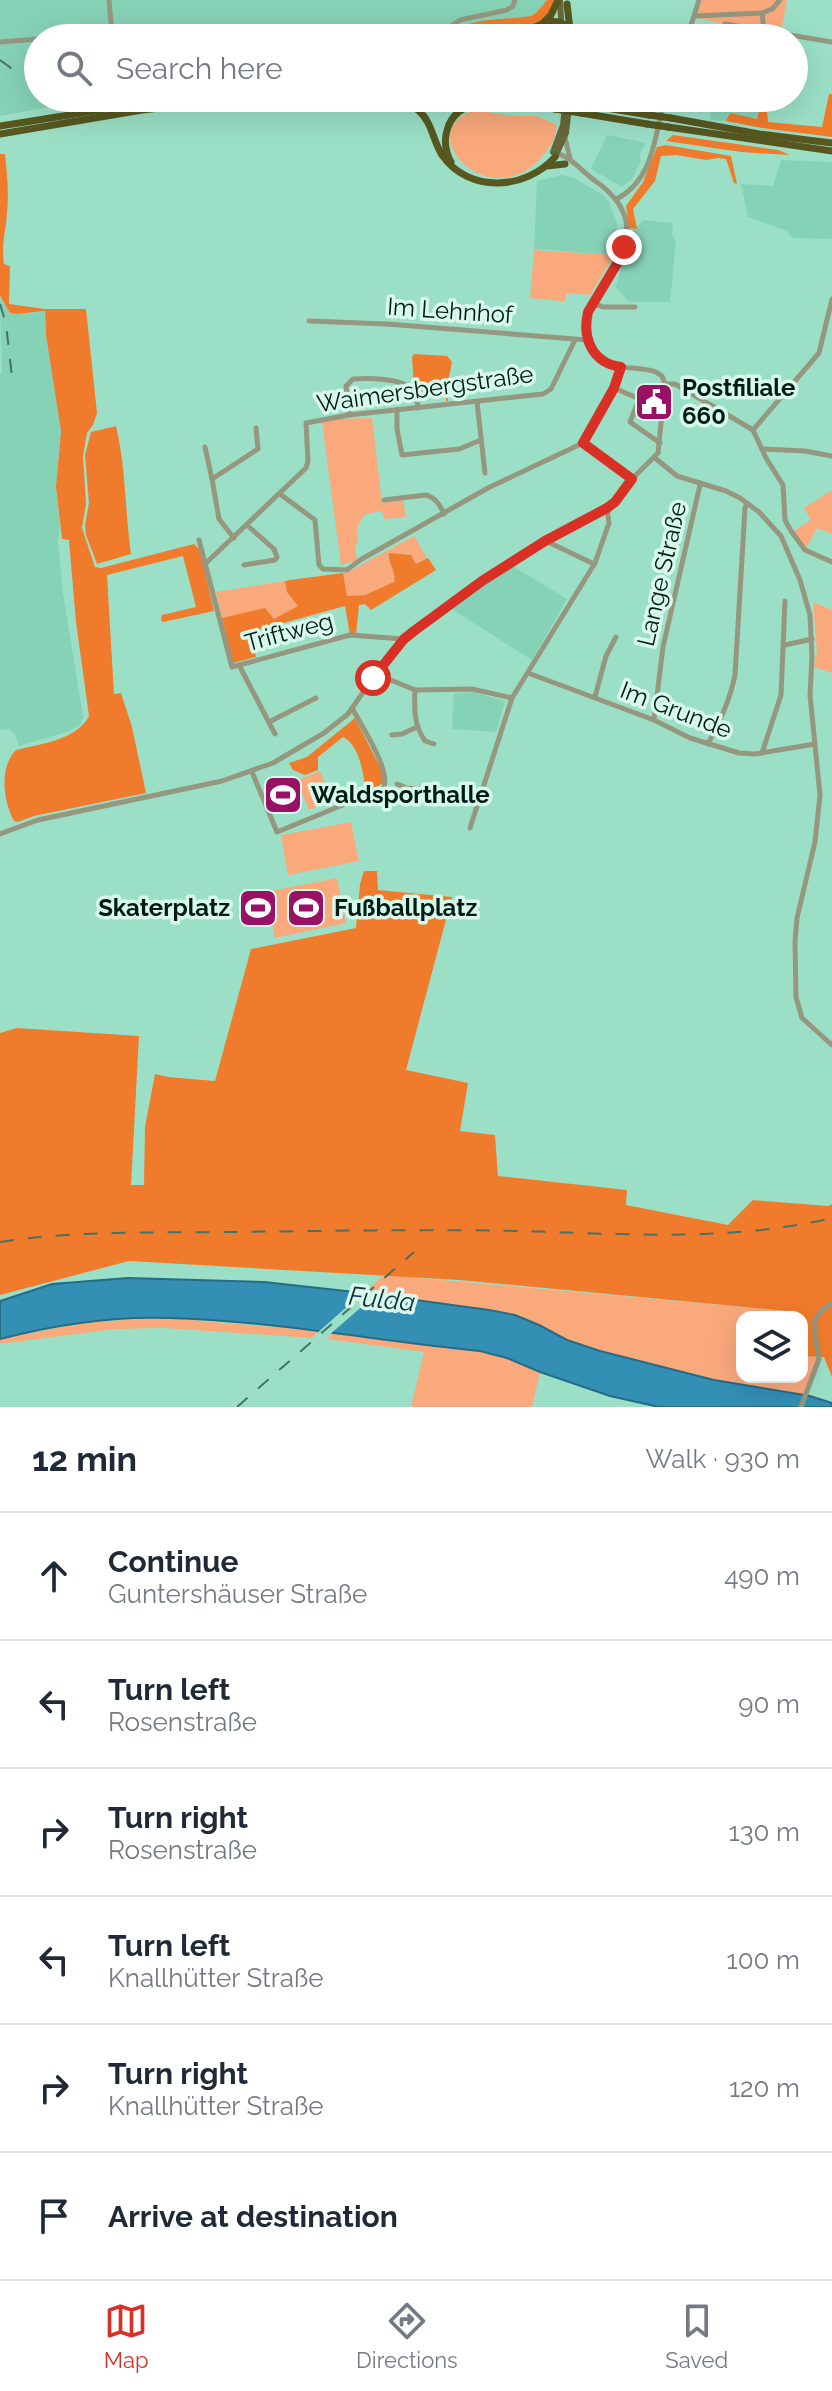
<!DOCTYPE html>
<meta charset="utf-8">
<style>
body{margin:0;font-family:Raleway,sans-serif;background:#f2f2f3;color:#1f2937}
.controls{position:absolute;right:24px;bottom:24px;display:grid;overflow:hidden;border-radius:16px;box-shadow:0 8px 32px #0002}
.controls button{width:72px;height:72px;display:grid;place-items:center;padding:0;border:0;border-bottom:2px solid #e0e1e3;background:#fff;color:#1f2937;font:40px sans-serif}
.stop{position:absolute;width:24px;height:24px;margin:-18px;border:6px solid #d93025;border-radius:50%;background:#fff}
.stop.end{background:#d93025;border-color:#fff;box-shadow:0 2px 8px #0008}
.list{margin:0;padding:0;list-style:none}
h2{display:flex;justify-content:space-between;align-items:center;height:104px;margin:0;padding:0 32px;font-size:34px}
h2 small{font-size:26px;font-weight:400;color:#747a83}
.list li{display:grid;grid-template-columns:52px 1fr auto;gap:24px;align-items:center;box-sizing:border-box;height:128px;padding:0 32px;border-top:2px solid #e0e1e3}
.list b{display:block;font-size:30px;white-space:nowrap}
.list p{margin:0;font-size:26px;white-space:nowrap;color:#747a83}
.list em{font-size:26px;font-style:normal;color:#747a83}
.icon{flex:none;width:44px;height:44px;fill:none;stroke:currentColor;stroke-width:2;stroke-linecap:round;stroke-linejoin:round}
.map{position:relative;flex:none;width:832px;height:1407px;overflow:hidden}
.search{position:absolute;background:#fff;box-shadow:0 8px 32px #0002;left:24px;right:24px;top:24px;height:88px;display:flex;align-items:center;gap:20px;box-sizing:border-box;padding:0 28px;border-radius:44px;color:#747a83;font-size:30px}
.sheet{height:872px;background:#fff}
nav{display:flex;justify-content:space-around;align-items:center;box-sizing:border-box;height:112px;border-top:2px solid #e0e1e3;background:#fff;font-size:22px;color:#747a83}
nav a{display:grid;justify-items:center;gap:4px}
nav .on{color:#d93025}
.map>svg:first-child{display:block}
.built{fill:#86d2b7}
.green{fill:#faa97c}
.forest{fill:#f17b2c}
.water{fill:#348fb5;stroke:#256c85;stroke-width:2}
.pier{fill:#9be0c6}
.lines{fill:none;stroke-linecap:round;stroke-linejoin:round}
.minor{stroke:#96977f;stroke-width:5}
.major{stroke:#67683a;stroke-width:6}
.highway{stroke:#57571f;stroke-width:7}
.rail{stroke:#457363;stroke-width:2;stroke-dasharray:14 14;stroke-linecap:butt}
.highway-bridge{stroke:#57571f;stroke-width:7}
.route{stroke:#d93025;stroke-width:10}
.labels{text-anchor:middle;stroke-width:7;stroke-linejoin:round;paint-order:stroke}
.street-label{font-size:24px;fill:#011c14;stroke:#d7f8eb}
.poi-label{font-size:24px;font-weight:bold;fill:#011c14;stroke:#d7f8eb;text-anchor:start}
.water-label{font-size:26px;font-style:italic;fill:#142f3c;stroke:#d7f8eb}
</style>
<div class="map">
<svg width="832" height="1407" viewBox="0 0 832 1407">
<rect width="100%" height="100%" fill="#9be0c6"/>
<g class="built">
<polygon points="0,0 547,0 537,12 531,16 470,24 459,27 442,38 38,38 38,98 97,98 0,116"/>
<polygon points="678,98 764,98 763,104 767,111 759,111 757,119 730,113 726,121 710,120 711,114 707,109 694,112 677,108"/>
<polygon points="607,135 646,143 639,156 641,161 632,179 622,187 591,169"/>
<polygon points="781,160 832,162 832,239 792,238 787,231 748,217 741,184 773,186"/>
<polygon points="562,175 574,178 603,195 609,202 617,224 614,255 534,249 537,181"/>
<polygon points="643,220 673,223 672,234 676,242 670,302 629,302 616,287 629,236"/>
<polygon points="0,298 10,313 17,314 43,312 44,309 46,335 61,431 56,487 60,528 58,541 63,593 83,716 81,724 70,731 19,746 15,734 9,729 0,730 0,374 2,373"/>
<polygon points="511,565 567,599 532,660 450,608 483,582"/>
<polygon points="474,692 505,701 496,732 452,729 454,694"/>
</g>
<g class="green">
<polygon points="701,0 787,0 781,32 768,33 697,18"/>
<path d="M 475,110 L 514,116 L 536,116 L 556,124 C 558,135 550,148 542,157 C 490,217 409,132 475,110 Z"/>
<polygon points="534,250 614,255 590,295 567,293 565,301 561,301 530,298"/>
<polygon points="372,418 382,503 403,500 406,517 384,519 382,511 365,514 357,527 358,543 355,546 357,560 341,565 322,422 334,419"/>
<polygon points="832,490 832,534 817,528 805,550 792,532 811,520 804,508"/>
<path d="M 414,536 L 427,558 L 416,564 L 411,555 L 389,553 C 386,563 398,572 394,583 L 365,595 L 347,596 L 343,573 L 354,569 Z"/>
<polygon points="285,581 316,613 250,631 222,618 216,592"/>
<polygon points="813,602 832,610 832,673 814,667 817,652"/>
<polygon points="320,771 332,800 309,810 297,781"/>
<polygon points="351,822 359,861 288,875 281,835"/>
<polygon points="337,878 346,923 275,938 266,892"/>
<polygon points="384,1275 789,1311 791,1317 742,1317 742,1377 802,1377 802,1353 803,1356 824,1357 819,1359 802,1396 714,1380 600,1351 567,1340 515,1315 364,1293"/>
<polygon points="167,1318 320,1331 312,1338 164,1328 114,1329 0,1344 0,1339 88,1322"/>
<polygon points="333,1333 480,1351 507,1358 540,1372 532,1407 411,1407 424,1352 327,1339"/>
</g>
<g class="forest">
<path d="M 547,0 L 555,0 C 552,9 549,16 541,21 C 525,32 464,38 442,38 C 467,16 501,21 531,16 L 537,12 Z"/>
<polygon points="829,94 832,94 832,137 762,128 726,121 730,113 757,119 759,111 767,111 768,122 822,127"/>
<polygon points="673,135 778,150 790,155 741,152 666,141"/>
<polygon points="666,145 731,156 737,184 734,183 726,159 718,158 706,160 676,155 661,156 655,181 633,209 637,229 629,228 626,206 643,182 657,147"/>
<path d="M 0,154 L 5,154 C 7,173 9,193 7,213 C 6,231 1,245 4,264 L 10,266 L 9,304 L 45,309 L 86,309 L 97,413 L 93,425 L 87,433 L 83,456 L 86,504 L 82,528 L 95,567 L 101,568 L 194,544 L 200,550 L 214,611 L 163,622 L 161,620 L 162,615 L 196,607 L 183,556 L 107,575 L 114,694 L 121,693 L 132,727 L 146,793 L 34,816 L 18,822 L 14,821 C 2,798 0,766 16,750 C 40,744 77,740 89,716 L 76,622 L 69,540 L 62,539 L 56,487 L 61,431 L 46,335 L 45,311 L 17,314 L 10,313 L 0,296 Z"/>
<polygon points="414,354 447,356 452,362 447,387 448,401 446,401 446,397 436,398 414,388 412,357"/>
<path d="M 116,426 C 126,468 125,512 131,554 L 97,564 L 86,535 L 85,525 L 89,503 L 85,455 L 91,432 Z"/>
<path d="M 389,553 L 411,555 L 416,564 L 428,558 L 436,570 L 371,610 L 365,604 L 359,605 L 356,635 L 350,635 L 345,606 L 251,632 L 256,657 L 233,663 L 222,618 L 265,608 L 274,619 L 298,606 L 287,592 L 285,581 L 290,580 L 343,573 L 347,596 L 365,595 L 394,582 C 397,572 387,563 389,553 Z"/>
<path d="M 355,718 L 380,767 L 384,782 L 373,790 L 366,791 C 363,774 360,745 343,737 L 318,757 L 318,770 L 305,775 L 293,770 L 289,763 L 307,757 Z"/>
<polygon points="364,871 377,871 378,890 452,897 406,1070 468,1083 460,1131 495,1135 498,1176 627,1190 626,1205 728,1225 753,1200 828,1206 832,1204 832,1377 824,1357 803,1356 802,1317 791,1317 788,1311 459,1280 129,1261 0,1295 0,1033 17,1028 139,1036 131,1185 144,1185 145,1127 155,1074 168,1077 215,1081 251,949 356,928 360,884"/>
</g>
<path class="water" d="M 128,1278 L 264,1282 L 364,1293 L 489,1310 L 515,1315 L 539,1325 L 567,1340 L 600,1351 L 714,1380 L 810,1396 L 832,1403 L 832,1407 L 659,1407 L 610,1396 L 540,1372 L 507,1358 L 480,1351 C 377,1341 274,1321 170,1318 C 114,1316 54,1325 0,1339 L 0,1301 L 52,1284 Z"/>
<polygon class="pier" points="367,1289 380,1291 328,1336 316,1334"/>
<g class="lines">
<g class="minor">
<polyline points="762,13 764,31"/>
<polyline points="695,16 762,13 772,9 780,0"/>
<polyline points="725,24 832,42"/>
<polyline points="55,38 112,34 109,0"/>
<polyline points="433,38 460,20 507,10 513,6 515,0"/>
<polyline points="687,38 699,0"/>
<polyline points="0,42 38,39"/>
<polyline points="565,138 570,158"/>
<path d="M 554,153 C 569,155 582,171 594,180 C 688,245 545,304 598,357 C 613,372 637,365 656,372 L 662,376 L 665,384 L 675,384 L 753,430"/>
<path d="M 617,199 C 655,178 654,136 665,98"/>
<polyline points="593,303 603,307 635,307"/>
<polyline points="309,321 387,324 587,340"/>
<polyline points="614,388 663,409"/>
<polyline points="639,399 630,422 660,443"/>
<polyline points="477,402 485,473"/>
<polyline points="397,410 397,429 402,455 459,449 481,440"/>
<path d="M 349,415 L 346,386 L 353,379 C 368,378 401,378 412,389 C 417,394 417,401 418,408"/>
<polyline points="753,430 766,458 783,485 785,520 791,531 805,550 832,562"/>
<polyline points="753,430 819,353 832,299"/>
<polyline points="583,443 614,388 621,367"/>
<polyline points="583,443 632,479"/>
<polyline points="205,447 212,479"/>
<polyline points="763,449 805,451 832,456"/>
<polyline points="655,458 677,476 726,491 740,498 759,512 781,536 800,580 810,615 812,657 810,695 820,795 815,842 797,918 795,941 796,997 802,1018 832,1045"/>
<polyline points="280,494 315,520 319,565 323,569 347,570 360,560 488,488 583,443"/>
<path d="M 384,500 L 426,495 C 436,498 440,505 444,514"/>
<polyline points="234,538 219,519 212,479 258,449 256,428"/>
<polyline points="199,540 232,667 350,635 403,639"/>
<polyline points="546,541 594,564"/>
<polyline points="205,564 306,468 308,461 306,423 349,415 543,394 551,389 575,340"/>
<polyline points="244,565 275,560 277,557 274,549 248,526"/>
<polyline points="785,645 812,639"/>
<polyline points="239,665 275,734"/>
<polyline points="528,673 654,720 690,738 739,753 755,754 815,744"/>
<polyline points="376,674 415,690 472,689 512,698"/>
<path d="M 415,690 C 414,710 414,725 425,741 L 434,744"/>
<polyline points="595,697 606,656 616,637"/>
<polyline points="654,720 663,647 700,485"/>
<polyline points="269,722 316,698"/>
<polyline points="392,735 402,734 417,727"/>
<path d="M 708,744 C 720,721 730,700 735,675 L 745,508 L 747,503"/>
<polyline points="762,753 781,695 785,601"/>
<path d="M 252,772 L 277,832 L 384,788 C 390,768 362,727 352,708"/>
<polyline points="397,784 407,788 479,794"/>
<polyline points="470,828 512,698 595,563 609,523 607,508"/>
<polyline points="0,834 38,820 222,781 273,763 324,733 348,714 373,678 404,639 414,631 482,581 545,541 615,502 632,479 658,453 665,384"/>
<polyline points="801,1407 819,1359 815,1334 815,1320 821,1311 832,1303"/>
</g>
<g class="major">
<polyline points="560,0 562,38"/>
<polyline points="553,152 563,125 566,98"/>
<polyline points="555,157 566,133 570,98"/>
</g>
<g class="highway">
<polyline points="567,4 571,38"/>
<polyline points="544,22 551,15 558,0"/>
<path d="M 529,30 C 541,24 556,16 567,27"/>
<path d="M 473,38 C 497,33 534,25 557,38"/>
<path d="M 384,98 C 396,100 410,103 419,111 C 432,122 433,141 442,155 C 469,194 526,190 555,157"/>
<polyline points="456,98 481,100"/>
<polyline points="536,98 555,100"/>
<polyline points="613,98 644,112"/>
<polyline points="509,103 555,109"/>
<polyline points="582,104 649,115"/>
<polyline points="581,113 647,124"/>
<polyline points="671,118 759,134 832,143"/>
<polyline points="0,126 176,98"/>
<polyline points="668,127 832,151"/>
<polyline points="0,134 142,110 253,98"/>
<path d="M 451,162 C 439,140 447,112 473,105 C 485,102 499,103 511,103"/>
<polyline points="547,166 565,164"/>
</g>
<g class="rail">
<polyline points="0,60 11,68 38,73"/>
<polyline points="0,304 6,324 12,377"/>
<path d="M 0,1242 C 76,1230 154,1233 231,1232 C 328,1231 426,1229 523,1231 C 626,1234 730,1242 832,1218"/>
<polyline points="237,1407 414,1252"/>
</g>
<g class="highway-bridge">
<polyline points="555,100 582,104"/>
<polyline points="555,109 581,113"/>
<polyline points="649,115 671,118"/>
<polyline points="647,124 668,127"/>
</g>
</g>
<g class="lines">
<path class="route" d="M 373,678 L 404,639 L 414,631 L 482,581 L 545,541 L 607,508 L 615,502 L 632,479 L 583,443 L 614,388 L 621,367 C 592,363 582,338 588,312 L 618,262 L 624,247"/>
</g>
<defs>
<symbol id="civic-square" viewBox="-11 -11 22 22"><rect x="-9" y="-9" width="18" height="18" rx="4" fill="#981165" stroke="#d7f8eb"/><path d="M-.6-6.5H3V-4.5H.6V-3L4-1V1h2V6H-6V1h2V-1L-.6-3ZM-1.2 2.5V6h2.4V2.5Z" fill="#fff"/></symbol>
<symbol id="stadium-square" viewBox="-11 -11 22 22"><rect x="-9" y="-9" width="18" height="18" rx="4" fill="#981165" stroke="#d7f8eb"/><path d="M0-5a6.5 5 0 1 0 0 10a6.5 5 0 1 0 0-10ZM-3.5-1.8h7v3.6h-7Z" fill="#fff"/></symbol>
</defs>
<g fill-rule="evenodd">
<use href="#civic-square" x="632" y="380" width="44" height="44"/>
<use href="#stadium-square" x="261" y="773" width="44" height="44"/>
<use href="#stadium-square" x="236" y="886" width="44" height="44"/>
<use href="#stadium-square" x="284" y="886" width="44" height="44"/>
</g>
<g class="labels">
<g class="street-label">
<text transform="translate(450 311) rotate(4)" y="8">Im Lehnhof</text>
<text transform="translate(425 389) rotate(-8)" y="8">Waimersbergstraße</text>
<text transform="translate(662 574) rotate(-77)" y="8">Lange Straße</text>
<text transform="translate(289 632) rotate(-15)" y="8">Triftweg</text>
<text transform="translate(676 710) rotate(21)" y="8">Im Grunde</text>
</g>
<g class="poi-label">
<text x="682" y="396">Postfiliale<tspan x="682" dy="28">660</tspan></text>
<text x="311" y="803">Waldsporthalle</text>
<text x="230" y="916" text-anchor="end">Skaterplatz</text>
<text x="334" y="916">Fußballplatz</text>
</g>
<g class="water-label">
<text transform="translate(382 1299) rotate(6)" y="9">Fulda</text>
</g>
</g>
</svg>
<div class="controls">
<button><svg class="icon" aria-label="layers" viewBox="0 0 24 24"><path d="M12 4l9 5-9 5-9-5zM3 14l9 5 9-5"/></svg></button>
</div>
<div class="stop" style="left:373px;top:678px"></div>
<div class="stop end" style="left:624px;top:247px"></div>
<div class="search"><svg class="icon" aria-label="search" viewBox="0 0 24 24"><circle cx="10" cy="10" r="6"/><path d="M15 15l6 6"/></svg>Search here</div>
</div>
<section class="sheet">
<h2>12 min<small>Walk · 930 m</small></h2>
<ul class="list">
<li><svg class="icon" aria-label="ahead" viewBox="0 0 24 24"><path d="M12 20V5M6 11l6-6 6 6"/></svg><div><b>Continue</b><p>Guntershäuser Straße</p></div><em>490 m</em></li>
<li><svg class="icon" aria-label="left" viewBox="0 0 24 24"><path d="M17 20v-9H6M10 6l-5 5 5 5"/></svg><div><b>Turn left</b><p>Rosenstraße</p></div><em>90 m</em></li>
<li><svg class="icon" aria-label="right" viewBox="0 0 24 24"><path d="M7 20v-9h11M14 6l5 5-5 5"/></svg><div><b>Turn right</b><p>Rosenstraße</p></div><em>130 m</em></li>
<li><svg class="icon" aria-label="left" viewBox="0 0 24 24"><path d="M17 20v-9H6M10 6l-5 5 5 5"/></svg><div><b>Turn left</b><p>Knallhütter Straße</p></div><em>100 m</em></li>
<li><svg class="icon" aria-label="right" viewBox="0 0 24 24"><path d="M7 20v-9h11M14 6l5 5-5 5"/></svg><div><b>Turn right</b><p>Knallhütter Straße</p></div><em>120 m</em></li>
<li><svg class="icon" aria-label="arrive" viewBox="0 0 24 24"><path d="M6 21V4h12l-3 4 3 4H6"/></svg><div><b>Arrive at destination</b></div></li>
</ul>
</section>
<nav>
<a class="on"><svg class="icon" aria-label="map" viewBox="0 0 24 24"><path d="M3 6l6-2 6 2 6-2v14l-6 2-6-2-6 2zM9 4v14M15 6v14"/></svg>Map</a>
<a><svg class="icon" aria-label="directions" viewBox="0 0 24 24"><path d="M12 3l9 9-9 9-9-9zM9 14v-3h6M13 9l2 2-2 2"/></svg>Directions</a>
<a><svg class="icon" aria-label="saved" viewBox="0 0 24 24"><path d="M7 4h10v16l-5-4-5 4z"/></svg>Saved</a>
</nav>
